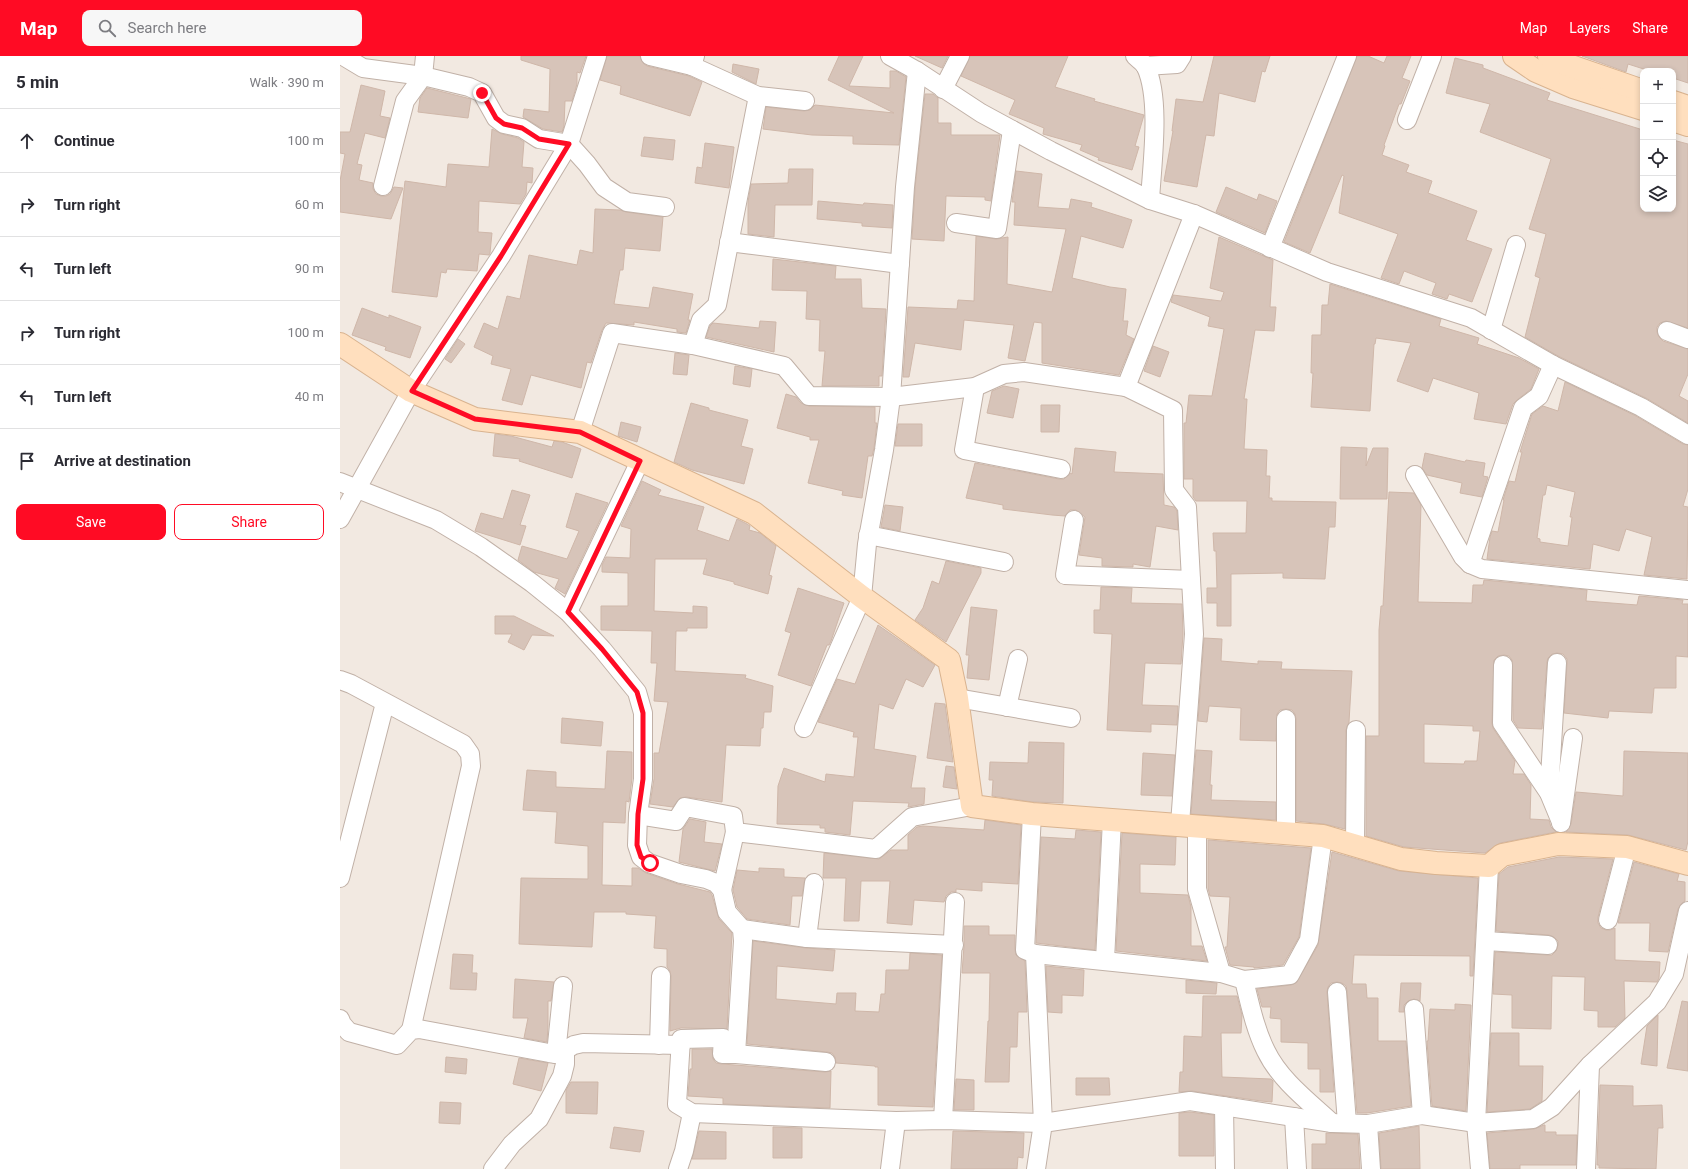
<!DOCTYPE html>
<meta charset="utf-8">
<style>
body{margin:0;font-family:Roboto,sans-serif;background:#f7f7f7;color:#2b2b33}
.controls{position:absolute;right:12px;top:12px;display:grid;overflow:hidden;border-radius:8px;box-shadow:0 2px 6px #0003}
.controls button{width:36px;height:36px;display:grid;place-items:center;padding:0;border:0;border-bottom:1px solid #e1e1e2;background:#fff;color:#2b2b33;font:20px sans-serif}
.stop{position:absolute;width:12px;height:12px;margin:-9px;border:3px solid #ff0b24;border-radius:50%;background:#fff}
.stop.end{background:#ff0b24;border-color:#fff;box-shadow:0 1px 4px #0008}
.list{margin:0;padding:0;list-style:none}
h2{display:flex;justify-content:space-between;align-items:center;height:52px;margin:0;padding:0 16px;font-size:17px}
h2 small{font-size:13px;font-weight:400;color:#7c7c81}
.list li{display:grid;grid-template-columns:26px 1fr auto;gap:12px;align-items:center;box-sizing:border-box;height:64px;padding:0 16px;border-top:1px solid #e1e1e2}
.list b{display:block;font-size:15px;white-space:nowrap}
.list em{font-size:13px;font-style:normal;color:#7c7c81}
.actions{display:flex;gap:8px;padding:12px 16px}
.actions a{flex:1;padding:9px 0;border:1px solid #ff0b24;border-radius:8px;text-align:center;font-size:14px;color:#ff0b24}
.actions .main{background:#ff0b24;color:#fff}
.icon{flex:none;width:22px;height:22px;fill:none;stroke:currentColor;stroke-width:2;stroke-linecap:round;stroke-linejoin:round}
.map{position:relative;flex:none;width:1348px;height:1113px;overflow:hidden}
header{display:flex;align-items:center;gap:24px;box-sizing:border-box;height:56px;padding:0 20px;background:#ff0b24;color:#fff}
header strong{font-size:19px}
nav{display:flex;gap:22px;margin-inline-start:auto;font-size:14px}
.search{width:280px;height:36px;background:#f7f7f7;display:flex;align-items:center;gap:10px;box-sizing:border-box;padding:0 14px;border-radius:8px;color:#7c7c81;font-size:15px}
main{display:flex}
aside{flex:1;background:#fff}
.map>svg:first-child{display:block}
.building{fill:#d7c4b9;stroke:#cfb7a9;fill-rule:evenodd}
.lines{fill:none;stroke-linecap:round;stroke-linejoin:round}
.street-casing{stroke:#c1b1a7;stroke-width:20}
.secondary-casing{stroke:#d9b38f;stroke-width:24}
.street{stroke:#fff;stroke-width:18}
.secondary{stroke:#ffdfbe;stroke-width:22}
.route{stroke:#ff0b24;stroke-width:5}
</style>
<header>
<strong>Map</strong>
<div class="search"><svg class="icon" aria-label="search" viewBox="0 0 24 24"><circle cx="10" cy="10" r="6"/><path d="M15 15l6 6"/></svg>Search here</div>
<nav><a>Map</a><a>Layers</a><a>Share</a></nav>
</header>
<main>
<aside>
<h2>5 min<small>Walk · 390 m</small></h2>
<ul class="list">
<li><svg class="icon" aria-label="ahead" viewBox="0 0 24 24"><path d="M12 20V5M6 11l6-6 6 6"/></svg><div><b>Continue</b></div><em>100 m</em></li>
<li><svg class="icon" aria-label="right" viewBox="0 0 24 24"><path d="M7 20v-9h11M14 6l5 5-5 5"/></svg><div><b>Turn right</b></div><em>60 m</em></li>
<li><svg class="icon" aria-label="left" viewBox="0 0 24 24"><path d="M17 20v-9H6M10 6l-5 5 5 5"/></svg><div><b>Turn left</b></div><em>90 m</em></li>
<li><svg class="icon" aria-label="right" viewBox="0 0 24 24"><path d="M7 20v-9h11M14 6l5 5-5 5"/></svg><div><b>Turn right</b></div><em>100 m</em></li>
<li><svg class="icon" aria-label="left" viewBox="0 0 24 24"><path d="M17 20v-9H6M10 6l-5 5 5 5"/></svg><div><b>Turn left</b></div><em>40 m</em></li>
<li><svg class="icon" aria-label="arrive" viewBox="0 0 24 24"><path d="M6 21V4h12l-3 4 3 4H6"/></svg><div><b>Arrive at destination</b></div></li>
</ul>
<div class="actions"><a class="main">Save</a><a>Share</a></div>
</aside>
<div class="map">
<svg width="1348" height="1113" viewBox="0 0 1348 1113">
<rect width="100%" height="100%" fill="#f2e9e1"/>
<g class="building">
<polygon points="181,0 246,0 240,17 237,16 237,28 232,45 225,45 224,70 222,76 203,73 183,61 184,53 209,56 210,13 181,4"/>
<polygon points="267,0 300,0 303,7 307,10 349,20 362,26 350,60 280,38 281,30 260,24"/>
<polygon points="499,0 523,0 509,30 550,32 550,15 556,15 566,21 559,89 513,88 513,80 472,79 423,73 426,51 464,55 470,54 475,49 554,57 488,24"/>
<polygon points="575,0 608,0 602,12"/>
<polygon points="630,0 728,0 715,31 755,43 754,45 804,59 795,90 799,91 792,114 758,104 759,102 740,94 742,89 703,78 704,72 669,58 675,44 621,20"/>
<polygon points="874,0 930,0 925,16 922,15 915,46 879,37 874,80 866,79 857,131 824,125 833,75 832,75 836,43 863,46"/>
<polygon points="1017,0 1028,0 1044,7 1047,0 1071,0 1062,22 1070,25 1061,48 1059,48 1044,89 1045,90 1042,99 1069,109 1066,116 1092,125 1088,137 1137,155 1126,184 1152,193 1132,246 1109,238 1107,243 1092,238 1096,227 1064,215 1059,228 1041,222 1058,178 999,157 1004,120 1002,119 970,197 944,186"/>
<polygon points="1242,0 1348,0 1348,27 1333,22 1333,15 1310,15 1288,8 1286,16"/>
<polygon points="1115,2 1143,9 1143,12 1210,37 1207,44 1303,74 1303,153 1333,153 1333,84 1348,88 1348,272 1326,265 1320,267 1317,271 1317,276 1319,281 1323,285 1348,293 1348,318 1339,340 1348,345 1348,367 1306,342 1218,300 1185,281 1200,222 1195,220 1206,178 1189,173 1211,103 1140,76 1150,48 1106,37"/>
<polygon points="393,8 419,13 416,28 392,16"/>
<polygon points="21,29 45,35 40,60 50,62 45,82 25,77 17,108 22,109 19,124 33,127 33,133 36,138 41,140 46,140 50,138 54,131 63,132 51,163 0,156 0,125 5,98 0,97 0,76 10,76"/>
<polygon points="87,32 131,43 128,62 78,56 80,42"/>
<polygon points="585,38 593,38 598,42 598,67 611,67 611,79 660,79 651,145 645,144 645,141 606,140 604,185 572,183 575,132"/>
<polygon points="152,73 162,78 178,82 184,86 182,111 193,112 192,127 187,126 186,138 180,148 139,145 138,176 152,177 150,197 149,199 139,198 137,215 107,213 106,217 101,216 97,241 52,236 65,125 106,131 108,108 149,111"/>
<polygon points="304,81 335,84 333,104 301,100"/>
<polygon points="365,87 394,91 389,132 355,127 357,111 362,112"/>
<polygon points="449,113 473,113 472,149 435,149 434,181 408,178 408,146 411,128 448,127"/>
<polygon points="676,115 702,118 698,151 729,153 731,143 752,147 751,151 792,164 783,192 741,180 732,222 770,231 786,233 783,265 788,265 786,279 794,283 779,319 702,307 702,267 694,266 685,305 668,302 674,269 624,264 621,294 575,287 569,321 563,321 568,251 617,253 618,244 634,245 636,180 656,183 668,181 667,228 712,236 726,173 674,169 675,146 672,146"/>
<polygon points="886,131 917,144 919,138 937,145 925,177 876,156"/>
<polygon points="478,145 523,149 524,147 553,149 552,172 522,170 522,167 477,163"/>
<polygon points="255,153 280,154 286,156 323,161 320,195 285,192 283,214 280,214 274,248 309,252 313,231 353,238 348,264 350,264 346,277 337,276 337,273 294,266 294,269 266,267 262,274 251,307 247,306 241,332 191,319 182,349 162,344 171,313 151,308 153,300 134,291 144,267 158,273 167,240 180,243 189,199 237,209 240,194 253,197"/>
<polygon points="879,181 933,204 930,251 936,251 934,275 915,274 904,343 907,343 904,393 927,394 926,420 930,420 929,442 932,442 932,445 996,446 995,471 989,471 985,523 943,522 943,517 891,518 891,570 877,570 877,547 867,547 867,532 877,532 876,495 874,495 873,477 906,477 907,445 856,445 853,441 853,423 844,423 844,367 846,367 849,339 872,340 884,273 868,270 870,261 831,246 833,239 881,245 884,236 870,232"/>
<polygon points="433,203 496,210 495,223 521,223 522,252 546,253 542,320 539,320 539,330 482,330 485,295 479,295 480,264 466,263 467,235 432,234"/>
<polygon points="990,228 1101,263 1099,270 1139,282 1137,288 1179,302 1199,313 1191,333 1177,344 1173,348 1166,368 1134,363 1139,337 1093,322 1088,336 1057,325 1071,287 1036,282 1035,288 1034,288 1030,355 971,351 973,317 971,317 972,279 981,279 982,249 988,249"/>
<polygon points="22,252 49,262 49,259 81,271 70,302 45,294 46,291 12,279"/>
<polygon points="420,265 436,266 434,296 366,281 370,270 373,267 419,272"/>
<polygon points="118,283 125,288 111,307 105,303"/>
<polygon points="813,290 829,296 820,321 804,315"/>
<polygon points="335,297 349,299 347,319 333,318"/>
<polygon points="395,310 412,313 410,331 393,328"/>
<path d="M 1225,326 L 1296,360 L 1343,388 L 1348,389 L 1348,433 L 1343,450 L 1348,451 L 1347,523 L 1304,519 L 1312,481 L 1286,473 L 1279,495 L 1253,488 L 1250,513 L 1147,503 L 1150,481 L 1152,475 L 1158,476 L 1164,444 L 1163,444 L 1169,425 L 1175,426 L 1182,396 L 1180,396 L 1192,358 L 1203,350 L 1218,355 ZM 1207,429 L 1235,436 L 1230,461 L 1232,461 L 1228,490 L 1200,486 L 1200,483 L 1197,482 L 1203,439 L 1205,439 Z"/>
<polygon points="664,330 679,333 673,362 647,357 652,335"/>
<polygon points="446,338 456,341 461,347 469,350 535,351 535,367 537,367 534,392 532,400 528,400 522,442 502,439 503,435 468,427 479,384 470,384 470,381 437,372"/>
<polygon points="351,347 369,352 369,354 408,364 401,390 413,393 404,428 352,414 334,406"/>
<polygon points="701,349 720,349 719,376 701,376"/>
<polygon points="281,366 301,371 297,386 278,380"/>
<polygon points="558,368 582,368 582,390 555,390"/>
<polygon points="155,378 171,380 212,391 214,385 222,386 241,393 232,422 179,405 180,403 153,400"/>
<polygon points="1001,391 1027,392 1026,410 1033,392 1048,392 1047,443 1000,443"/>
<polygon points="735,392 776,396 774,416 823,418 824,449 834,451 837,455 838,474 816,470 810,511 793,508 793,511 762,510 762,502 739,499 745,461 736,454 730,454 725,460 712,459 663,453 663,449 626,442 635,407 719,423 724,423 730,417 732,418"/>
<polygon points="1085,397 1125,406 1126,404 1145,407 1143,420 1148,421 1142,441 1120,437 1122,427 1087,419 1082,412"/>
<polygon points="302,425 321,434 318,439 364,451 357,474 389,485 397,463 407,468 410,470 409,474 420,477 436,490 429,519 432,520 428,538 394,528 394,526 363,518 367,503 315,503 314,555 353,557 353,550 367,551 367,572 347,572 347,575 336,575 335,615 406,619 405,622 433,630 431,656 424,656 423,672 421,672 420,690 386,689 382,746 346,741 340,742 333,751 310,748 314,723 314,697 319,697 328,646 314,645 317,607 311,607 312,575 261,574 261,550 288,550 288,517 262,516 262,509 266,501 290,502 291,473 281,470"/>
<polygon points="172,434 190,439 180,469 186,470 180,489 135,475 141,457 163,463"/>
<path d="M 1049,436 L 1074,437 L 1081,449 L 1078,546 L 1132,547 L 1133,529 L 1143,529 L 1144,524 L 1247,534 L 1246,545 L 1297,549 L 1299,540 L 1343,544 L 1342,548 L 1348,548 L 1348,601 L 1336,600 L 1336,632 L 1314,632 L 1312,657 L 1269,655 L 1268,662 L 1224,657 L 1227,607 L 1227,603 L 1223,598 L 1217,597 L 1212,598 L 1208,602 L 1207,606 L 1202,673 L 1178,672 L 1173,664 L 1172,604 L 1169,600 L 1164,599 L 1158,600 L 1154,604 L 1152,667 L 1153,672 L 1175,705 L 1173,718 L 1184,718 L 1191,729 L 1190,763 L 1209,764 L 1211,771 L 1216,776 L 1160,787 L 1145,797 L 1064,791 L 1026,780 L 1026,680 L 1039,680 L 1039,574 L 1041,550 L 1043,550 ZM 1084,668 L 1133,670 L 1133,675 L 1140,675 L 1137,705 L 1125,705 L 1124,708 L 1084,707 Z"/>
<polygon points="236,437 268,447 225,538 215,532 219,523 194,516 178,504 182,490 227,503 239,475 226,471"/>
<polygon points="545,449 563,451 560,475 541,471"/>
<polygon points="606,505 641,512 641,517 606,586 575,564 583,552 592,525 599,528"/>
<polygon points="761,531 792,532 791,547 842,548 843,578 841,608 805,607 802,649 838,650 837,669 811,668 811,676 767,674 772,578 754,577 754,554 760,554"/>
<polygon points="458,532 504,547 491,585 489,589 487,589 471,630 438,619 451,577 445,575"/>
<polygon points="631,551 657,554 649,624 627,622 629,599 626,599"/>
<polygon points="155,560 174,560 214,580 192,579 184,594 168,586 172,578 155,578"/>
<polygon points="538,569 595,609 583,631 566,623 553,653 539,648 534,693 576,700 571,732 585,732 584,748 568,751 569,747 513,745 510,779 485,776 485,772 480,772 480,769 437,768 438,730 444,712 485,726 486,718 514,721 518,681 513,681 514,676 478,666 497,623 515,628"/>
<polygon points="864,582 882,583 881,605 918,608 918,605 942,606 941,613 1012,615 1009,666 1006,674 1005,773 984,768 956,765 956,663 955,658 952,654 946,653 940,654 937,658 936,685 900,684 901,652 869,650 867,666 858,665"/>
<polygon points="595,647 605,648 613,706 587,702"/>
<polygon points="222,662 263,666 261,690 221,687"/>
<polygon points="689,686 724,687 723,747 693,746 652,740 653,724 649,724 650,706 688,707"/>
<polygon points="856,694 872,695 870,729 872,729 871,744 936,746 936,764 851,758"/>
<polygon points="267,695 292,696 292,722 289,746 286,745 285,767 263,766 262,829 292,830 292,812 298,812 306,817 338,828 370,836 372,839 379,863 392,877 387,973 341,972 330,975 331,920 330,915 327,911 327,893 314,892 316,860 286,858 286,856 254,856 252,891 179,888 181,822 248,823 248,790 215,787 217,756 183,754 187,714 216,716 216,731 265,733"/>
<polygon points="1284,695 1348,697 1348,785 1346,794 1288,779 1226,776 1231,768 1236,736 1283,740"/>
<polygon points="803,697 835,699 832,740 801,739"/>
<polygon points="606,710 614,711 617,733 603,731"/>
<polygon points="350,763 366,766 364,786 382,788 375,815 339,806 343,773"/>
<polygon points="645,764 681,769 678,828 642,826 642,835 616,833 616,836 611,836 606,840 604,846 574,844 572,869 547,867 550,825 521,825 519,865 504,865 506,822 483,822 484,797 539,803 551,794 568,794 568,779 577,771 583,770 644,774"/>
<polygon points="736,774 761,776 755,894 696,887 701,781 735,783"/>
<polygon points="782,777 836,781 835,809 800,808 800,837 848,839 851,851 851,890 862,890 867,905 776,895"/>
<polygon points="868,784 971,792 959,881 943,909 914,912 914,911 890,909 885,891 887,891 890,841 870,840 868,832"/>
<polygon points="992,796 1059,815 1138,822 1133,920 1130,920 1130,900 1014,899 1012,928 1026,928 1027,942 1038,942 1038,985 1066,985 1071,1050 1027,1057 1017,1057 1007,935 1006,930 1002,927 997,926 991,927 988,931 987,936 994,1036 980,1036 980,1013 968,1013 968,987 941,986 941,963 930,962 931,951 922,951 917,933 951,929 956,927 978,889"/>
<polygon points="1219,801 1273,803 1258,861 1258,867 1261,872 1266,874 1270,874 1275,872 1275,904 1320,906 1319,922 1317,926 1284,925 1285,962 1275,971 1258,971 1258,955 1244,954 1245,921 1212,920 1211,973 1172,972 1172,939 1153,938 1155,896 1208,899 1212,899 1216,895 1218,889 1218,885 1214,881 1209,879 1156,875 1159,818 1168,811"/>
<polygon points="1294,806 1339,818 1337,825 1345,826 1345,845 1341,848 1338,853 1328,896 1309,895 1310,867 1278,867"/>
<polygon points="419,812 444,813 444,821 465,822 462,840 452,840 450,869 407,863 397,851 393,834 397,814 419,816"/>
<polygon points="624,870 649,870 649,879 675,879 675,893 676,899 685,905 687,956 678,956 677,991 670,991 669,1026 645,1026 648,965 649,965 650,917 622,917 624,890"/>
<polygon points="413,885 466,892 495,894 493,915 437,910 436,943 496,948 497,937 516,937 515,955 539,956 541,938 545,938 546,914 569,914 570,897 602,899 593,1051 538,1049 538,1011 535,1011 535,1010 496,1007 495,1001 492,997 487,996 407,988"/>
<polygon points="113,898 133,899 132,917 137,917 136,934 110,933"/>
<polygon points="706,910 744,914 743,940 722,939 722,957 708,956"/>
<polygon points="175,923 214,926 211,945 208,945 208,970 207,986 184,982 188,962 173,962"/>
<polygon points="846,924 877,927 876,938 846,937"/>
<polygon points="1061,927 1081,927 1080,945 1074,943 1068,945 1064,949 1064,956 1059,956"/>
<polygon points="863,940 897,940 902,959 901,977 881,977 882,1021 931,1023 933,1025 932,1046 921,1045 852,1035 839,1036 840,1016 843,1016 844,980 862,981"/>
<polygon points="1342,945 1348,946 1348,1015 1327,1012"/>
<polygon points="1115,948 1131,949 1126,1055 1092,1050 1087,985 1088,985 1090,953 1115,954"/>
<polygon points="1318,959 1317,1010 1301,1008 1307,970"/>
<polygon points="1151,977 1179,977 1179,1010 1203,1010 1202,1045 1190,1053 1147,1056"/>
<polygon points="352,993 372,993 373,1003 376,1007 382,1008 485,1016 491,1015 490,1052 383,1048 383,1042 348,1040 350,1013 352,1013"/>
<polygon points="106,1001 127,1003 126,1018 105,1016"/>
<polygon points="179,1002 208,1007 201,1035 173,1028"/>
<polygon points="736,1022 769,1022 770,1039 736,1039"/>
<polygon points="616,1023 634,1024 634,1054 614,1054"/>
<polygon points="231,1026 258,1026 257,1058 226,1057 226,1034"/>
<polygon points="1260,1029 1293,1030 1293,1050 1322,1049 1323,1072 1318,1072 1316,1113 1259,1112 1259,1109 1257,1109"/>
<polygon points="100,1046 121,1047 120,1068 99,1067"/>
<polygon points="850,1056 874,1059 874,1100 839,1100 839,1057"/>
<polygon points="1204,1069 1205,1069 1205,1076 1216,1076 1216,1079 1237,1079 1236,1109 1180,1109 1180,1113 1150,1113 1147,1077 1194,1073"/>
<polygon points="1079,1070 1080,1113 1041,1113 1039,1077"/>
<polygon points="274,1071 304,1075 300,1096 270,1092"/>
<polygon points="433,1071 462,1072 462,1102 433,1102"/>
<polygon points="359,1075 386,1076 386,1103 352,1103"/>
<polygon points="613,1075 684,1077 683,1102 678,1101 677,1113 611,1113"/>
<polygon points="986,1077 1018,1078 1020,1113 972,1113 972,1088 986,1088"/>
</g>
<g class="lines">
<defs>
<g id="street">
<polyline points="3,0 23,12 83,20 129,31 142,37 156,62 164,68 182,72 199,83 229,88 247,108 264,131 287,146 325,151"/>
<polyline points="310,0 352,10"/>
<polyline points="355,0 352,10 418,40 465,45"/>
<polyline points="550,0 577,15 641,57 711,95 810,144 854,158 987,216 1131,262 1213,309 1301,351 1348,379"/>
<path d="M 795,0 C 798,3 804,7 806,11 C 821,44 812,108 810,144"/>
<polyline points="805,10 837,8 842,0"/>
<polyline points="603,33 620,0"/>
<polyline points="1067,64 1092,0"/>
<polyline points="43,130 65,45 83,20 85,0"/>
<polyline points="616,167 657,173 672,74"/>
<polyline points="389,186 560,208"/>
<polyline points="930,192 1007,0"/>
<polyline points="1151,274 1176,189"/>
<polyline points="1327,275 1348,283"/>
<polyline points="353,289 361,264 377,249 418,40"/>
<polyline points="635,331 624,394 721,413"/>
<polyline points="240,376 272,277 353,289 444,310 469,340 551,341 635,331 664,318 684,316 786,331"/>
<polyline points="1075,419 1123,501 1130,508 1142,513 1348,534"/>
<polyline points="0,426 96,464 141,491 192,527 228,556 262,593 297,636 303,657 303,723 298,759 297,789 301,801 309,807 341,818 366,823 376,827 382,834 387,856 402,873 403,885 396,998"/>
<polyline points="0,463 71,335 161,200 229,88 257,0"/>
<polyline points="734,464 725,519 851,524"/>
<polyline points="528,479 664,506"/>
<polyline points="1130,508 1183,352 1199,340 1213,309"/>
<polyline points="228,556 300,405"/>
<polyline points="1163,609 1162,667 1209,737 1221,766"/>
<polyline points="0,624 11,628 123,688 130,698 131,710 71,974"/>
<polyline points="617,642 731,662"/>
<polyline points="667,651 678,603"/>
<polyline points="946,663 946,777"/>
<polyline points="464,672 522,541 527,488 544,394 551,341 565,131 577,15"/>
<polyline points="1209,737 1217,607"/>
<polyline points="692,758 685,894 695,898 881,917"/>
<polyline points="298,759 336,765 345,751 393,760 395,776 536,793 572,761 632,750"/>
<polyline points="1221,767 1233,682"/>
<polyline points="840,768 854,578 847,451 834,434 833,354 786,331 854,158"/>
<path d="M 857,770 L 857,833 L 881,917 L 904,924 C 910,948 915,973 926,995 C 940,1024 968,1045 992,1067"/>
<polyline points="1015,788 1016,674"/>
<polyline points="0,822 45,647"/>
<polyline points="382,834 395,776"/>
<polyline points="1268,864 1287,791"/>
<polyline points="402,873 467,882 614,889"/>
<polyline points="467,882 474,827"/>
<polyline points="1146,885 1208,889"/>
<polyline points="695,898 703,1067 696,1113"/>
<polyline points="765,904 772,764"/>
<polyline points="904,924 950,919 969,884 983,780"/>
<polyline points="997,936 1007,1067"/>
<polyline points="1074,953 1082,1059"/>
<polyline points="0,963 2,968 9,976 57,989 71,974 79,973 209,997 216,998 225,994 225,1008 222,1020 199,1063 172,1088 153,1113"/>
<polyline points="319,989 321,920"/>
<polyline points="225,994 234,989 243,987 341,989"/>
<polyline points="216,998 223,930"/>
<polyline points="486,1006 396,998 382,998 383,982 341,983 337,1048 352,1057 556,1065 603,1064 703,1067 850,1045 992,1067 1028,1068 1082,1059 1136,1067 1193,1063 1212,1051 1250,1009 1317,946 1334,918 1348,855"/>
<polyline points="884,1050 885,1113"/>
<polyline points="954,1061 957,1113"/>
<polyline points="603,1064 615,846"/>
<polyline points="1028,1068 1031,1113"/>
<polyline points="338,1113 344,1095 352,1057"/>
<polyline points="550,1113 556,1065"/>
<polyline points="1140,1113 1136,1067 1149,810"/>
<polyline points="1246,1113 1250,1009"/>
</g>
<g id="secondary">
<polyline points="1174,0 1196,15 1233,31 1303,53"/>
<polyline points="1209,0 1225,8 1303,35"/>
<polyline points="1333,46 1348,51"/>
<polyline points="1333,64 1348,69"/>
<polyline points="0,288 71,335 135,363 240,376 414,457 522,541 609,604 617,642 632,750 692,758 983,780 1061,803 1096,807 1149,810 1162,799 1218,788 1287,791 1348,808"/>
</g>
</defs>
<use href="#street" class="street-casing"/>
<use href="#secondary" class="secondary-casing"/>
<use href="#street" class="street"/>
<use href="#secondary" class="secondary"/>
</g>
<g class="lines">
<polyline class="route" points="142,37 156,62 164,68 182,72 199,83 229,88 161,200 72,335 135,363 240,376 300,405 228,556 262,593 297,636 303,657 303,723 298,758 297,789 301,801 310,807"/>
</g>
</svg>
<div class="controls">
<button>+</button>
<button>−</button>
<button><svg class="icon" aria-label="locate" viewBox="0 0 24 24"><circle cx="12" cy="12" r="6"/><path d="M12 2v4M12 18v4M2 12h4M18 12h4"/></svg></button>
<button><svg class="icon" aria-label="layers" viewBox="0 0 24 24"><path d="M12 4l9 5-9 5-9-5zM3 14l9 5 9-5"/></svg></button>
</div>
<div class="stop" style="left:310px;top:807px"></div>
<div class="stop end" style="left:142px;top:37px"></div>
</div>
</main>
